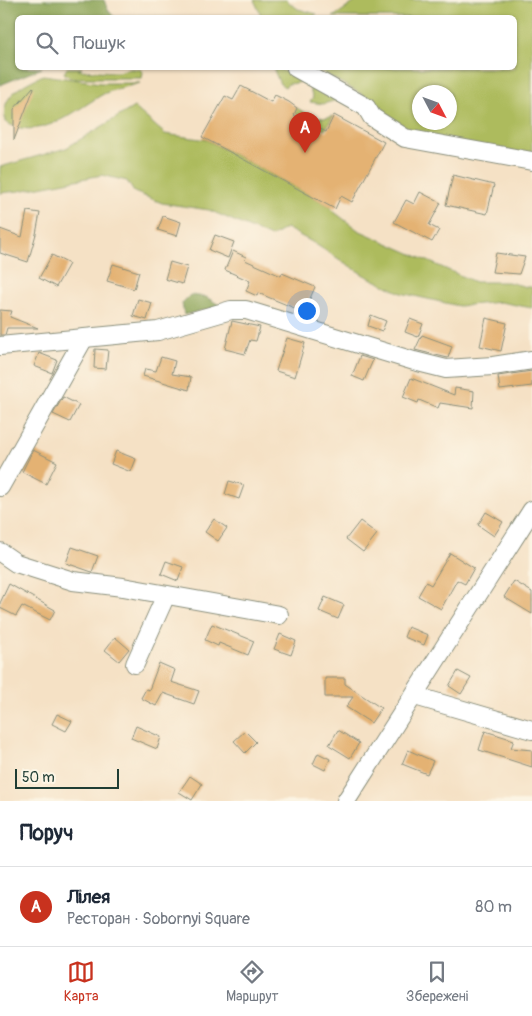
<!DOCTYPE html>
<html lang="uk">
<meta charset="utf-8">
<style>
body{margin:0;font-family:Pangolin,sans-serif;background:#f2f2f3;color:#1f2937}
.compass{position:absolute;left:412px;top:85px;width:45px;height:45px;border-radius:50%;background:#fff;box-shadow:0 1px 4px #0004;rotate:131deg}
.scale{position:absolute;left:15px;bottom:12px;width:104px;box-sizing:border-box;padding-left:5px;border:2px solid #1f3d34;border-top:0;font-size:14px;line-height:18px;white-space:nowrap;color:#1f3d34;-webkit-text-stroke:4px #fcf5e5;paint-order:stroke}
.you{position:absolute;left:306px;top:310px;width:18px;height:18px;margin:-12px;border:4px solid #fff;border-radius:50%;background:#1a73e8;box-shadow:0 0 0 8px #1a73e833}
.badge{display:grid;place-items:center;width:32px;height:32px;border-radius:50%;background:#c8321e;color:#fff;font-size:16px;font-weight:700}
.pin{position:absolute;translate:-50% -41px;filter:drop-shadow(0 1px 2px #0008)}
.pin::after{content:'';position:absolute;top:26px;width:18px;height:15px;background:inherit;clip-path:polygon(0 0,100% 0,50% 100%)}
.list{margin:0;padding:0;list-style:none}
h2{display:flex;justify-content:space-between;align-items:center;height:65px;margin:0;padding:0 20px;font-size:21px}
h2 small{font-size:16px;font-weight:400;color:#747a83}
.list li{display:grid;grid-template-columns:32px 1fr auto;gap:15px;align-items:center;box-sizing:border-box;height:80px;padding:0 20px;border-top:1px solid #e0e1e3}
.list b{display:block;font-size:19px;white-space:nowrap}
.list p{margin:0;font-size:16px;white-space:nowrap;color:#747a83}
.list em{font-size:16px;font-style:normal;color:#747a83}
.icon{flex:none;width:28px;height:28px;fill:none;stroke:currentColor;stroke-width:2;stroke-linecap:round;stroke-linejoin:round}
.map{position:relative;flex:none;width:532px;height:801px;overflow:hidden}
.search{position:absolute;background:#fff;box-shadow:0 1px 4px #0004;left:15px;right:15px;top:15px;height:55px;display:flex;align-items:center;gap:12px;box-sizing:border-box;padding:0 18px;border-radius:8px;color:#747a83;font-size:19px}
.sheet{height:145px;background:#fff}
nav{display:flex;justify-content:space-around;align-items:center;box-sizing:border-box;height:70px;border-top:1px solid #e0e1e3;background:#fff;font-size:14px;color:#747a83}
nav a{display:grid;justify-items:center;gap:2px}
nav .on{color:#c8321e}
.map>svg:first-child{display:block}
.green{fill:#adbb5d;stroke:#667c48;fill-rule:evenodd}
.forest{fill:#8aa354;stroke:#547044}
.building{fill:#e4b273}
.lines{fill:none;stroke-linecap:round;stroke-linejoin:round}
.minor-casing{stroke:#8a8f7c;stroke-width:20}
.minor{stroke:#fff;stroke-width:18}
</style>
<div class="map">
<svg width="532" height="801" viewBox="0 0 532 801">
<rect width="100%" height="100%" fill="#fcf5e5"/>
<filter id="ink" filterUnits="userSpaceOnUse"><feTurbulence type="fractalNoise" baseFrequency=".02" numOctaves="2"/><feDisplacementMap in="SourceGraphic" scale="10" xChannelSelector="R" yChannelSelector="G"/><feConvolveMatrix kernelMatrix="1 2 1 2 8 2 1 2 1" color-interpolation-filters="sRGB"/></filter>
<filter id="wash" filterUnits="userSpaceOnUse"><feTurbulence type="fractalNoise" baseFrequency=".0096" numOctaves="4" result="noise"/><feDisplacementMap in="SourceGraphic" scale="20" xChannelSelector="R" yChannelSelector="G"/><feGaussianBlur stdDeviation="1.12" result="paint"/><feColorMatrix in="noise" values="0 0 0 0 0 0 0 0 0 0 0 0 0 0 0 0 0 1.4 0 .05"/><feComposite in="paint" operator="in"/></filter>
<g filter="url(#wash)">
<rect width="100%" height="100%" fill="#f5e1c5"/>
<g class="green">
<polygon points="254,0 286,0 298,9 317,14 312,17 262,17"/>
<path d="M 358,0 L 532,0 L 532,155 L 407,134 L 374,114 L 379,104 L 315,68 L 514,68 L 514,18 L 333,17 ZM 420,92 L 450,92 L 450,122 L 420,122 Z"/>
<polygon points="67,68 82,68 78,70 118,72 128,69 139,69 143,72 142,78 78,78 69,77 64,73"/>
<polygon points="273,68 277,68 300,79 298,83 288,84 285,87 280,84"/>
<path d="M 43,75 L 101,83 L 140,83 C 128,87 111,89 100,96 C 72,113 38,142 5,122 C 0,94 23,85 43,75 Z"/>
<polygon points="312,86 337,100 323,104 310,102 313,98 310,90"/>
<polygon points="134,107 165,134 207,140 330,206 333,211 358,230 475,282 508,282 527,287 532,287 532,308 500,302 459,306 401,293 364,275 312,242 286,228 271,237 209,210 162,203 134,192 127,181 102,175 19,191 0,193 0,167 66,148"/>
<path d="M 297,108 C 309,115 319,121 333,116 L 325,130 L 294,113 Z"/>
</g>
<g class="forest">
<polygon points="0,0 104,0 108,10 114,17 18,18 18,68 42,68 0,85"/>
<polygon points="190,295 206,297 221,306 184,315 182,303"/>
</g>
<g id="blocks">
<g class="building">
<polygon points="241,86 271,102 275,95 289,102 297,108 294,115 326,132 334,115 384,142 352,202 341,196 335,209 202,137 225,96 233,100"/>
<polygon points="33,87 34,88 14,140 14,109"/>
<polygon points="453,175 494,185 487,214 446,205"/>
<polygon points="420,192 441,203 429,225 439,230 432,242 394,222 406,200 414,204"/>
<polygon points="27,211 40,213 36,234 28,262 0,253 0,229 22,237"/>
<polygon points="163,216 181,222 177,236 158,230"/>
<polygon points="215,235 234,242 228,258 209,250"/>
<polygon points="233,251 246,257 245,260 281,276 282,273 315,287 304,312 258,293 257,296 246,291 250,281 225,270"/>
<polygon points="496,253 525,257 519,274 492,272"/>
<polygon points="52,255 69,264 56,287 39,278"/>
<polygon points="170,262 187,267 182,284 165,279"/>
<polygon points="113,264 139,272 134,289 107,281"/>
<polygon points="138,299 152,303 147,320 133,316"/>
<polygon points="0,310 12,311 10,317 38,328 7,328 5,335 0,335"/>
<polygon points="371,315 386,321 382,331 368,326"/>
<polygon points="486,318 507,323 501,351 480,346"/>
<polygon points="410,319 423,324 418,337 405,332"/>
<polygon points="232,321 260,327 256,341 250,340 245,354 225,349"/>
<polygon points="422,335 452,346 448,358 415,350"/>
<polygon points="287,338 305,343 295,377 276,371"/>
<polygon points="95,349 108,350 106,369 94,368"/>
<polygon points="39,353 57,360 52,373 34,366"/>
<polygon points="360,356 373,360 364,381 352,376"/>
<polygon points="161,357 175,361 172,374 191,377 189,390 143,376 145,369 156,371"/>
<polygon points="532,371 532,386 500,390 498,376"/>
<polygon points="411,378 454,395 455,388 474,391 473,408 440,403 438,408 419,400 418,403 403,397"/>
<polygon points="63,397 79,405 70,422 53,414"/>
<polygon points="33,450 57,462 46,484 22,472"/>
<polygon points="116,451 136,459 131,472 111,464"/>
<polygon points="229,481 244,485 239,499 225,494"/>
<polygon points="486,512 503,522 494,536 478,525"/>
<polygon points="214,519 227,528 218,541 205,532"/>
<polygon points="360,521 377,534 363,552 346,539"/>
<polygon points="72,547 98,556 92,572 66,563"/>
<polygon points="450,553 474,568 465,584 457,580 441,609 418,596 426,582 431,585"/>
<polygon points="166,561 183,567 178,581 161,574"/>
<polygon points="514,581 532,592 532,614 504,597"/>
<polygon points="9,584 55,610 50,620 22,606 16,616 0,608 0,603"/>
<polygon points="325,597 344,605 338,619 319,611"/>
<polygon points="212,624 254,641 248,655 219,643 218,646 205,640"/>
<polygon points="408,627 428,635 424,645 404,637"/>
<polygon points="280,634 296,641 291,655 274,649"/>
<polygon points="115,637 129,649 119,661 105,650"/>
<polygon points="159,663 175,670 171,682 199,691 194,704 163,693 156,706 141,698 146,689 149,690"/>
<polygon points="458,671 471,678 461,694 449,686"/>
<polygon points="325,678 345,678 345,684 381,708 371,723 346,707 353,697 325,697"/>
<polygon points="57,714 72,721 66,731 52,724"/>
<polygon points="136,726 161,737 157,749 131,738"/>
<polygon points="338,730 359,743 350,758 329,745"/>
<polygon points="245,731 256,742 245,753 234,741"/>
<polygon points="485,731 514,740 511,748 532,750 532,767 479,750"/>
<polygon points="408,750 433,761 427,774 402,764"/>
<polygon points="318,753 330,759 325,770 313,764"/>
<polygon points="190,776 202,784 192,800 179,792"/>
</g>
</g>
</g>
<g filter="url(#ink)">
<use href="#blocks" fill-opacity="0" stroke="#8a8f7c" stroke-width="1"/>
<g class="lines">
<defs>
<g id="minor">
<polyline points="296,68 366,107 372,117 405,138 532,161"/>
<polyline points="0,346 158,331 231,310 246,310 414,361 446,369 493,366 532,360"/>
<polyline points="0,487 84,338"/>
<polyline points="0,552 16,563 73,581 123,587 279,615"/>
<polyline points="135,664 166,595"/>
<polyline points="415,696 532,730"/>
<polyline points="346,801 532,510"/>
</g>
</defs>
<use href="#minor" class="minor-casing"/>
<use href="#minor" class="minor"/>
</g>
</g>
</svg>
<svg class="compass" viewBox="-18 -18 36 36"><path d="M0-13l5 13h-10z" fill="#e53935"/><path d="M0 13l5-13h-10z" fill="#747a83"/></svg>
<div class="scale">50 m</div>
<div class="you"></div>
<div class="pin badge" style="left:305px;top:153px">A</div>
<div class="search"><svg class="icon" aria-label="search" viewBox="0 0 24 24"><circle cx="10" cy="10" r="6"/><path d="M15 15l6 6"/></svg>Пошук</div>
</div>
<section class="sheet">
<h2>Поруч<small></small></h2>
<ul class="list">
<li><span class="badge">A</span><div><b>Лілея</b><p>Ресторан · Sobornyi Square</p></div><em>80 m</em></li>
</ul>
</section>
<nav>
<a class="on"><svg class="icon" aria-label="map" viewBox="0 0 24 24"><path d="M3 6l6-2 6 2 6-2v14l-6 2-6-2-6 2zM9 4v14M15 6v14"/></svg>Карта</a>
<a><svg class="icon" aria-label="directions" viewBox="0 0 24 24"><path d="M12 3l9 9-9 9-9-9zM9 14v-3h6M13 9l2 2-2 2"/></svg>Маршрут</a>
<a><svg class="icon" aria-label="saved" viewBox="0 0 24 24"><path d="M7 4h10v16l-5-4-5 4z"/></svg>Збережені</a>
</nav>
